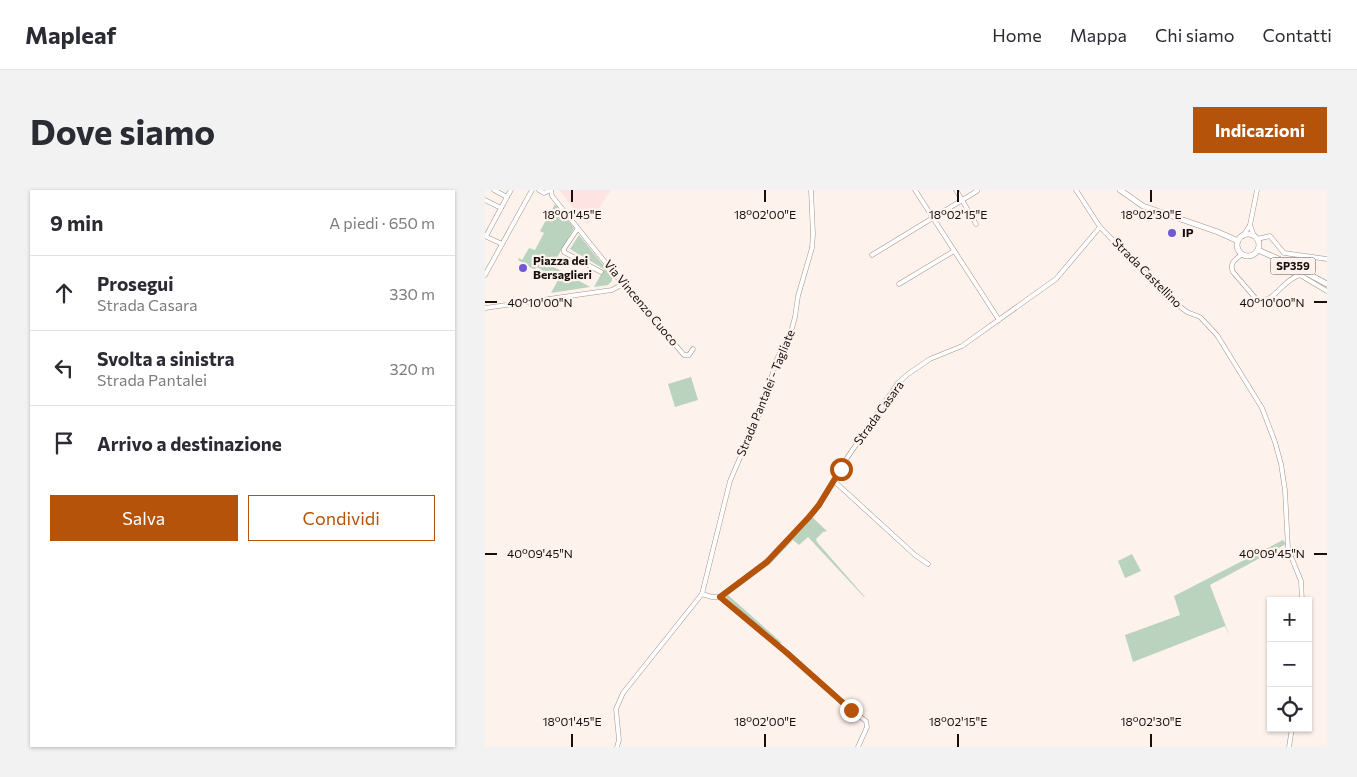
<!DOCTYPE html>
<html lang="it">
<meta charset="utf-8">
<style>
body{margin:0;font-family:Commissioner,sans-serif;background:#f2f2f3;color:#2b2b33}
.controls{position:absolute;right:15px;bottom:15px;display:grid;overflow:hidden;border-radius:0px;box-shadow:0 1px 4px #0004}
.controls button{width:45px;height:45px;display:grid;place-items:center;padding:0;border:0;border-bottom:1px solid #e1e1e2;background:#fff;color:#2b2b33;font:25px sans-serif}
.stop{position:absolute;width:15px;height:15px;margin:-11px;border:4px solid #b45309;border-radius:50%;background:#fff}
.stop.end{background:#b45309;border-color:#fff;box-shadow:0 1px 5px #0008}
.list{margin:0;padding:0;list-style:none}
h2{display:flex;justify-content:space-between;align-items:center;height:65px;margin:0;padding:0 20px;font-size:21px}
h2 small{font-size:16px;font-weight:400;color:#7c7c81}
.list li{display:grid;grid-template-columns:32px 1fr auto;gap:15px;align-items:center;box-sizing:border-box;height:75px;padding:0 20px;border-top:1px solid #e1e1e2}
.list b{display:block;font-size:19px;white-space:nowrap}
.list p{margin:0;font-size:16px;white-space:nowrap;color:#7c7c81}
.list em{font-size:16px;font-style:normal;color:#7c7c81}
.actions{display:flex;gap:10px;padding:15px 20px}
.actions a{flex:1;padding:11px 0;border:1px solid #b45309;border-radius:0px;text-align:center;font-size:18px;color:#b45309}
.actions .main{background:#b45309;color:#fff}
.icon{flex:none;width:28px;height:28px;fill:none;stroke:currentColor;stroke-width:2;stroke-linecap:round;stroke-linejoin:round}
.map{position:relative;flex:none;width:842px;height:557px;overflow:hidden;border-radius:0px}
header{display:flex;align-items:center;gap:30px;box-sizing:border-box;height:70px;padding:0 25px;background:#fff;border-bottom:1px solid #e1e1e2}
header strong{font-size:24px}
nav{display:flex;gap:28px;margin-inline-start:auto;font-size:18px}
.intro{display:flex;align-items:center;justify-content:space-between;box-sizing:border-box;height:120px;padding:0 30px}
h1{margin:0;font-size:35px}
.button{padding:12px 22px;border-radius:0px;background:#b45309;color:#fff;font-size:18px;font-weight:700}
main{display:flex;gap:30px;padding:0 30px}
aside{flex:1;background:#fff;border-radius:0px;box-shadow:0 1px 4px #0004}
.map>svg:first-child{display:block}
.education{fill:#fee3e3}
.green{fill:#b9d3be}
.lines{fill:none;stroke-linecap:round;stroke-linejoin:round}
.minor-casing{stroke:#a4928b;stroke-width:5}
.major-casing{stroke:#a4928b;stroke-width:6}
.minor{stroke:#fff;stroke-width:4}
.major{stroke:#fff;stroke-width:5}
.route{stroke:#b45309;stroke-width:6}
.ticks{fill:none;stroke:#160f0d;stroke-width:2}
.poi-dot{fill:#705ad4;stroke:#fef2ed;stroke-width:2}
.labels{text-anchor:middle;stroke-width:4.5;stroke-linejoin:round;paint-order:stroke}
.shield{fill:#fef2ed;stroke:#5c5350;stroke-width:1}
.shield-label{font-size:11px;font-weight:bold;fill:#160f0d}
.poi-label{font-size:12px;font-weight:bold;fill:#160f0d;stroke:#fef2ed;text-anchor:start}
.street-label{font-size:12px;fill:#160f0d;stroke:#fef2ed}
.ticks-label{font-size:12px;text-anchor:middle;fill:#160f0d;stroke:#fef2ed;stroke-width:4.5;stroke-linejoin:round;paint-order:stroke}
</style>
<header>
<strong>Mapleaf</strong>
<nav><a>Home</a><a>Mappa</a><a>Chi siamo</a><a>Contatti</a></nav>
</header>
<div class="intro"><h1>Dove siamo</h1><a class="button">Indicazioni</a></div>
<main>
<aside>
<h2>9 min<small>A piedi · 650 m</small></h2>
<ul class="list">
<li><svg class="icon" aria-label="ahead" viewBox="0 0 24 24"><path d="M12 20V5M6 11l6-6 6 6"/></svg><div><b>Prosegui</b><p>Strada Casara</p></div><em>330 m</em></li>
<li><svg class="icon" aria-label="left" viewBox="0 0 24 24"><path d="M17 20v-9H6M10 6l-5 5 5 5"/></svg><div><b>Svolta a sinistra</b><p>Strada Pantalei</p></div><em>320 m</em></li>
<li><svg class="icon" aria-label="arrive" viewBox="0 0 24 24"><path d="M6 21V4h12l-3 4 3 4H6"/></svg><div><b>Arrivo a destinazione</b></div></li>
</ul>
<div class="actions"><a class="main">Salva</a><a>Condividi</a></div>
</aside>
<div class="map">
<svg width="842" height="557" viewBox="0 0 842 557">
<rect width="100%" height="100%" fill="#fef2ed"/>
<polygon class="education" points="74,0 126,0 103,34 96,28"/>
<g class="green">
<polygon points="70,14 89,38 67,76 105,97 66,103 73,90 52,77 50,80 33,70 34,68 37,70 44,58 50,60 59,43 55,41"/>
<polygon points="94,45 127,86 127,91 123,95 109,97 119,79 85,59"/>
<polygon points="206,187 213,210 190,217 183,194"/>
<polygon points="327,327 342,341 338,342 331,349 332,352 380,407 379,407 323,347 314,355 308,350 287,372 243,405 297,453 292,453 239,406 283,372 310,344 314,342 314,340"/>
<polygon points="798,350 801,354 725,395 745,447 740,436 648,472 640,445 695,425 689,406"/>
<polygon points="647,364 656,381 640,388 633,371"/>
</g>
<g class="lines">
<defs>
<g id="minor">
<polyline points="9,0 22,7 26,0"/>
<polyline points="54,0 59,3 65,0"/>
<polyline points="66,0 67,6 136,92 199,165 204,165 208,159"/>
<polyline points="430,0 514,130"/>
<polyline points="471,0 491,34"/>
<polyline points="591,0 615,37 685,109 702,122 715,127 732,145 777,218 790,252 796,274 800,300 803,359 816,391 817,411"/>
<polyline points="0,10 16,18"/>
<polyline points="765,35 772,0"/>
<polyline points="93,38 79,59 79,62 116,82"/>
<polyline points="0,46 17,54"/>
<polyline points="1,46 22,7"/>
<polyline points="758,46 765,35 769,46"/>
<polyline points="772,49 785,46 799,63 842,69"/>
<path d="M 757,64 C 750,70 744,73 748,82 L 772,110 C 788,115 798,89 815,85 L 842,101"/>
<polyline points="387,65 492,1"/>
<polyline points="0,85 47,0"/>
<polyline points="414,94 469,61"/>
<polyline points="0,118 127,100 136,95 136,92"/>
<polyline points="349,291 430,365 443,374"/>
<polyline points="217,404 227,407 235,407 282,371 329,322 362,268 413,193 423,184 445,169 477,156 571,89 615,37"/>
<polyline points="235,407 302,463 366,520 381,531 382,537 373,557"/>
<polyline points="132,557 134,550 131,519 138,503 217,404 245,291 279,212 292,169 307,138 310,127 313,106 327,58 328,44 326,0"/>
<polyline points="804,557 807,538"/>
</g>
<g id="major">
<polyline points="635,0 658,16 733,42 753,51"/>
<circle cx="763" cy="55" r="11"/>
<polyline points="773,60 805,74 842,94"/>
</g>
</defs>
<use href="#minor" class="minor-casing"/>
<use href="#major" class="major-casing"/>
<use href="#minor" class="minor"/>
<use href="#major" class="major"/>
</g>
<g class="lines">
<polyline class="route" points="356,279 334,315 324,327 282,372 235,407 302,463 366,520"/>
</g>
<path class="ticks" d="M 87,0 L 87,12M 280,0 L 280,12M 473,0 L 473,12M 666,0 L 666,12M 0,112 L 12,112M 829,112 L 842,112M 0,364 L 12,364M 829,364 L 842,364M 87,544 L 87,557M 280,544 L 280,557M 473,544 L 473,557M 666,544 L 666,557"/>
<g class="poi-dot">
<circle cx="687" cy="43" r="5"/>
<circle cx="38" cy="78" r="5"/>
</g>
<g class="labels">
<rect class="shield" x="785.5" y="67.5" width="45" height="17" rx="4"/>
<g class="shield-label">
<text x="808" y="80">SP359</text>
</g>
<g class="poi-label">
<text x="697" y="47">IP</text>
<text x="48" y="75">Piazza dei<tspan x="48" dy="14">Bersaglieri</tspan></text>
</g>
<g class="street-label">
<text transform="translate(662 83) rotate(45)" y="4">Strada Castellino</text>
<text transform="translate(156 113) rotate(50)" y="4">Via Vincenzo Cuoco</text>
<text transform="translate(281 203) rotate(-68)" y="4">Strada Pantalei - Tagliate</text>
<text transform="translate(394 223) rotate(-54)" y="4">Strada Casara</text>
</g>
</g>
<g class="ticks-label">
<text x="87" y="29">18°01'45"E</text>
<text x="280" y="29">18°02'00"E</text>
<text x="473" y="29">18°02'15"E</text>
<text x="666" y="29">18°02'30"E</text>
<text x="55" y="117">40°10'00"N</text>
<text x="787" y="117">40°10'00"N</text>
<text x="55" y="368">40°09'45"N</text>
<text x="787" y="368">40°09'45"N</text>
<text x="87" y="536">18°01'45"E</text>
<text x="280" y="536">18°02'00"E</text>
<text x="473" y="536">18°02'15"E</text>
<text x="666" y="536">18°02'30"E</text>
</g>
</svg>
<div class="controls">
<button>+</button>
<button>−</button>
<button><svg class="icon" aria-label="locate" viewBox="0 0 24 24"><circle cx="12" cy="12" r="6"/><path d="M12 2v4M12 18v4M2 12h4M18 12h4"/></svg></button>
</div>
<div class="stop" style="left:356px;top:279px"></div>
<div class="stop end" style="left:366px;top:520px"></div>
</div>
</main>
